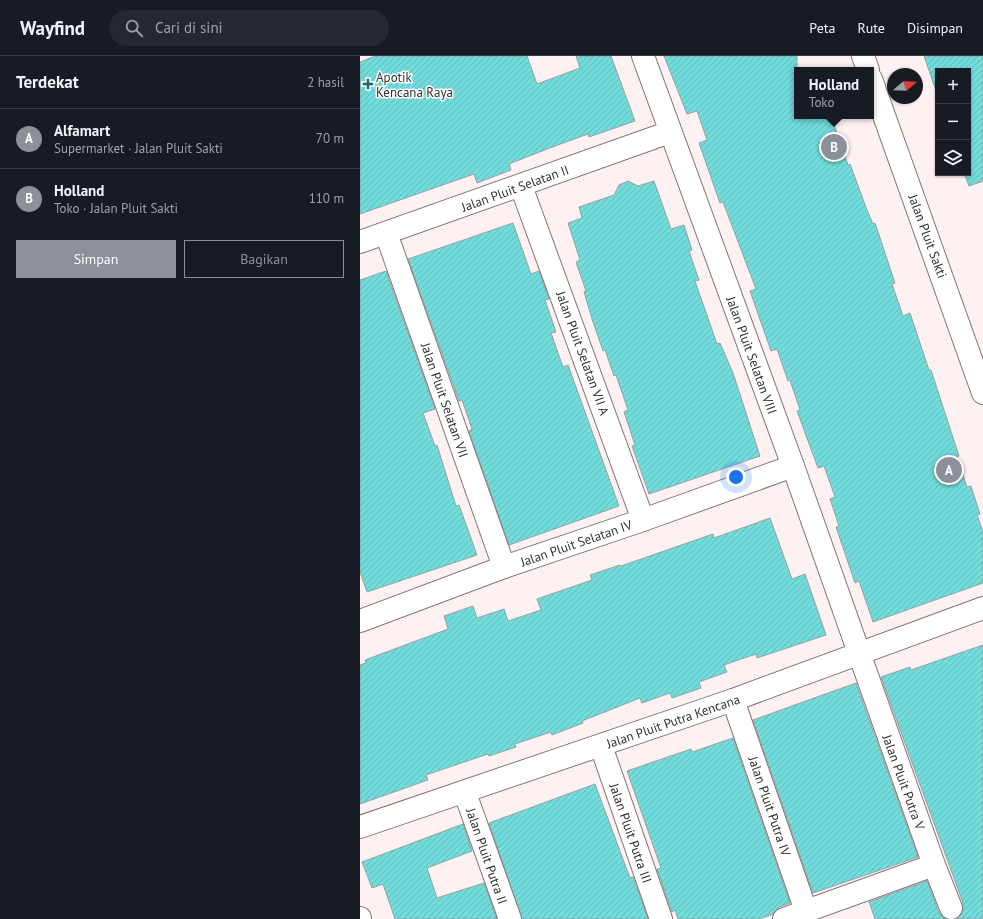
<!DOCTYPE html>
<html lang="id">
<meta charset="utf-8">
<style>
body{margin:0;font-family:"PT Sans",sans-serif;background:#242831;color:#f1f3f6}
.controls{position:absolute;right:12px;top:12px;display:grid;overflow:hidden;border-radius:0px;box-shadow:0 1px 3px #0004}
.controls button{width:36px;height:36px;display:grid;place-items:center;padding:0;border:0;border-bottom:1px solid #363941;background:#171b24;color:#f1f3f6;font:20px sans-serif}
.compass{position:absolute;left:527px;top:12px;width:36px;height:36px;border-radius:50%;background:#171b24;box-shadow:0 1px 3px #0004;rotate:71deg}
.you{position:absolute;left:376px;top:421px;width:14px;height:14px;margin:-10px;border:3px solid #fff;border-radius:50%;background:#1a73e8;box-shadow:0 0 0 6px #1a73e833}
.badge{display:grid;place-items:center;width:26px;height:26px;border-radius:50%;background:#8c9099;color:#fff;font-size:13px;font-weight:700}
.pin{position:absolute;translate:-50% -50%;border:2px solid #fff;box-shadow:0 1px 4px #0006}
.popup{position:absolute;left:434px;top:11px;width:80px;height:52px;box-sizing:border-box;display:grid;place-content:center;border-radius:0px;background:#171b24;filter:drop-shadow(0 1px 3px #0005);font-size:13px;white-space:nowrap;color:#9ea1a6}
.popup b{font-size:15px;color:#f1f3f6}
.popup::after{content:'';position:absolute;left:50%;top:100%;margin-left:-8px;border:8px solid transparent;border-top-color:#171b24}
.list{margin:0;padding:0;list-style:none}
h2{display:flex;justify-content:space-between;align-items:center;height:52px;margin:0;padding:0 16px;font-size:17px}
h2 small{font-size:13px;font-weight:400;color:#9ea1a6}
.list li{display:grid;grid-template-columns:26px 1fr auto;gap:12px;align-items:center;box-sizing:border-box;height:60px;padding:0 16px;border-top:1px solid #363941}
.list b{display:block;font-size:15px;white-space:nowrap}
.list p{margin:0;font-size:13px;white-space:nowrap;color:#9ea1a6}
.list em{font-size:13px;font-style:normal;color:#9ea1a6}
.actions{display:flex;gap:8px;padding:12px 16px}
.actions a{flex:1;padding:9px 0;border:1px solid #8c9099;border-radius:0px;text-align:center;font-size:14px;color:#8c9099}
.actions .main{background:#8c9099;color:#fff}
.icon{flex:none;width:22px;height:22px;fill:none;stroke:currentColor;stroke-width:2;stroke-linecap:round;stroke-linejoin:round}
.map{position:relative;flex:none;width:623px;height:863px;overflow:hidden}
header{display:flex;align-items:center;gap:24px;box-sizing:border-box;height:56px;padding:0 20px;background:#171b24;border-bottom:1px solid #363941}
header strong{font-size:19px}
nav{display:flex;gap:22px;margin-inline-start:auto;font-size:14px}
.search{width:280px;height:36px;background:#242831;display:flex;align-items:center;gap:10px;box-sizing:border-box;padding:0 14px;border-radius:22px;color:#9ea1a6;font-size:15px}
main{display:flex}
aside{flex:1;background:#171b24}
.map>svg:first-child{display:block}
.building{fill:url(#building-hatch);stroke:#93a3a2}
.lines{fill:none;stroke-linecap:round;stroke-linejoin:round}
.street-casing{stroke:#837576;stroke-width:24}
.secondary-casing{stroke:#837576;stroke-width:24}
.street{stroke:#fff;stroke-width:22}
.secondary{stroke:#fff;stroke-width:22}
.poi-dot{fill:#1e6b6b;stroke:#fff;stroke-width:1.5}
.labels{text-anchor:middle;stroke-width:3;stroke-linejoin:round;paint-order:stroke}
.poi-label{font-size:13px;fill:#352f2f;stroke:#fff;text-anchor:start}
.street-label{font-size:13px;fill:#352f2f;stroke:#fff}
</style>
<header>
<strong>Wayfind</strong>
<div class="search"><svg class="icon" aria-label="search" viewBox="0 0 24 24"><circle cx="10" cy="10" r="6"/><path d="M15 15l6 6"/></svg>Cari di sini</div>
<nav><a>Peta</a><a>Rute</a><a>Disimpan</a></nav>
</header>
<main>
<aside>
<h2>Terdekat<small>2 hasil</small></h2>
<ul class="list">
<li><span class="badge">A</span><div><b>Alfamart</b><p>Supermarket · Jalan Pluit Sakti</p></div><em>70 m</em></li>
<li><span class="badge">B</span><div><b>Holland</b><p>Toko · Jalan Pluit Sakti</p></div><em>110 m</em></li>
</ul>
<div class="actions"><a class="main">Simpan</a><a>Bagikan</a></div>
</aside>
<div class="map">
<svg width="623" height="863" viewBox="0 0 623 863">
<defs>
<pattern id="building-hatch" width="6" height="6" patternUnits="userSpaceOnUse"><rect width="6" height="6" fill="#72dbdb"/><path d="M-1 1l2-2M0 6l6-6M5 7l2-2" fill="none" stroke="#63bcbc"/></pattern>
</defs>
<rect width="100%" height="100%" fill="#fef1f2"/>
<g class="building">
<polygon points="15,0 167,0 177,28 220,12 216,0 251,0 275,65 229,81 228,78 187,93 149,108 151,114 117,127 114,118 0,158 0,6"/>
<polygon points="304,0 437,0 437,60 471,60 488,109 490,108 507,154 513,168 515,167 535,227 532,228 543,260 550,257 569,314 571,314 599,400 597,401 607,431 611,430 620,458 617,459 623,476 623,527 513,566 499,525 495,527 476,471 479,470 470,443 475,441 464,410 458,412 437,355 440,354 430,324 428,325 417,293 411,295 390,235 396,233 363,146 360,147 339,87 347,84 337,55 327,58"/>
<polygon points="564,0 623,0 623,125 609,130 604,117 608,117 608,15 578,15 578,41"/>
<polygon points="268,125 278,130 294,125 311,173 324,169 332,194 329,195 339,224 335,225 357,288 360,287 373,317 400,400 289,438 272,390 275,389 264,356 268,354 256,319 254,320 245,294 243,295 232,263 224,236 226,235 216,206 220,204 208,167 222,162 219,151 254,139 259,129"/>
<polygon points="153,167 171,218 179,215 189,243 185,244 196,276 191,277 203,311 208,309 259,450 149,489 109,375 112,373 102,344 99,345 48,203"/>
<polygon points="26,215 75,353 63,357 75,390 77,389 96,450 99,449 117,499 7,536 0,516 0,224"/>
<polygon points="410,462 432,523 445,518 466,579 397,602 396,598 364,609 367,616 339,626 341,632 312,642 310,637 282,647 280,642 222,665 223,667 192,679 191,676 155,688 156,691 129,700 128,698 66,719 68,724 0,748 0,609 6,607 5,604 88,573 84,560 113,550 117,562 144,553 148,565 181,554 177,543 232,524 230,519 260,509 261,510 353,478 354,482"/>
<polygon points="623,589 623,863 597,863 603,854 603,847 521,621 550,611 551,614"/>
<polygon points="496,627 558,801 453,837 393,664"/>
<polygon points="373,682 430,847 419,851 413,858 400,863 318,863 315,854 312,856 297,813 301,812 267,715 331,693 332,696"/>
<polygon points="235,728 270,822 273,821 288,863 162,863 129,767"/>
<polygon points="103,768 112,795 67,812 77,842 124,827 137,863 35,863 23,828 12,832 2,806"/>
<polygon points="567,825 579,857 586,863 515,863 509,846"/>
</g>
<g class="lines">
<defs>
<g id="street">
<polyline points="283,0 433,410 574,809 591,852"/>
<polyline points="161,130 283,464"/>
<polyline points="26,177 144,511"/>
<polyline points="0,186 310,76"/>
<polyline points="0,565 144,511 283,464 433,410"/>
<polyline points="373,644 446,855"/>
<polyline points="241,690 301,863"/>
<polyline points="105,737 150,863"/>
<polyline points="0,771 373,644 623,552"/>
<polyline points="0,862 0,863"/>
<polyline points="424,863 574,809"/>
</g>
<g id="secondary">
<polyline points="503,0 508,14"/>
<polyline points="511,23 623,337"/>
</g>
</defs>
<use href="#street" class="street-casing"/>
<use href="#secondary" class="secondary-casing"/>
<use href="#street" class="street"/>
<use href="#secondary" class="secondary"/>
</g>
<path class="poi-dot" d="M6 22h4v4h4v4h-4v4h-4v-4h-4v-4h4z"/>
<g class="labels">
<g class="poi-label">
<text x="16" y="26">Apotik<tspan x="16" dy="15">Kencana Raya</tspan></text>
</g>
<g class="street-label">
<text transform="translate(155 132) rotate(-20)" y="5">Jalan Pluit Selatan II</text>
<text transform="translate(568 180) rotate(70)" y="5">Jalan Pluit Sakti</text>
<text transform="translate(223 297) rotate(70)" y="5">Jalan Pluit Selatan VII A</text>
<text transform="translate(392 299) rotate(70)" y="5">Jalan Pluit Selatan VIII</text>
<text transform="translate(85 344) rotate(71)" y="5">Jalan Pluit Selatan VII</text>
<text transform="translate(216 487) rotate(-19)" y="5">Jalan Pluit Selatan IV</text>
<text transform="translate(313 665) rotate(-19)" y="5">Jalan Pluit Putra Kencana</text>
<text transform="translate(544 726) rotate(70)" y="5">Jalan Pluit Putra V</text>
<text transform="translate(410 750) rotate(71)" y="5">Jalan Pluit Putra IV</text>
<text transform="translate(271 777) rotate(71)" y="5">Jalan Pluit Putra III</text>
<text transform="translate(127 800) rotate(71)" y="5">Jalan Pluit Putra II</text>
</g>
</g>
</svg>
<div class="controls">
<button>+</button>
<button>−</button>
<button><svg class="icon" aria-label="layers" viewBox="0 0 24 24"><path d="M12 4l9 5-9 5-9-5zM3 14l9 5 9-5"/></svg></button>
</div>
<svg class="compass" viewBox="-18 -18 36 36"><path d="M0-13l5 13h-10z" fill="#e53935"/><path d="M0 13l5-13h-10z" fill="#9ea1a6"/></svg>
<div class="you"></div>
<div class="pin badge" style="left:589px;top:414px">A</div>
<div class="pin badge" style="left:474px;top:91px">B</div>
<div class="popup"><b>Holland</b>Toko</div>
</div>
</main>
